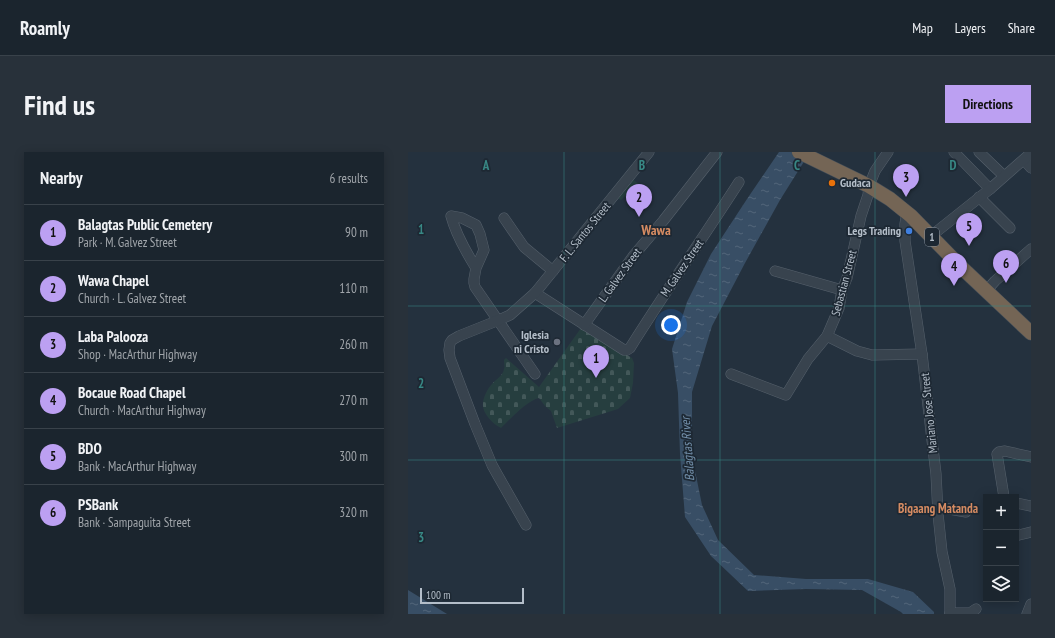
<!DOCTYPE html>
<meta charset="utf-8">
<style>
body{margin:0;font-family:"PT Sans Narrow",sans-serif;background:#28313a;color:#f1f3f6}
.controls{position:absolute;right:12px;bottom:12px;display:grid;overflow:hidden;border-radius:0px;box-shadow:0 2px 10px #0003}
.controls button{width:36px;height:36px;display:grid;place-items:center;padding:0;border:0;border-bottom:1px solid #39424a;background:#1b252e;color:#f1f3f6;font:20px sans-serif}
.scale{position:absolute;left:12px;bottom:10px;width:104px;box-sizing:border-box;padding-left:4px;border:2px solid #b4bec9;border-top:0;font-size:11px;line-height:14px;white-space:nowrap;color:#b4bec9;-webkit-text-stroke:3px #1d2833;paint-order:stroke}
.you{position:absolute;left:263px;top:173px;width:14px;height:14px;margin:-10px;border:3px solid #fff;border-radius:50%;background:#1a73e8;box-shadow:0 0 0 6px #1a73e833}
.badge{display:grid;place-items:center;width:26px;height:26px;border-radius:50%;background:#bca0f2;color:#111;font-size:13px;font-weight:700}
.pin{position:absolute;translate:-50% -33px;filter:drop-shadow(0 1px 2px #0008)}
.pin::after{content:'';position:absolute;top:21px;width:14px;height:12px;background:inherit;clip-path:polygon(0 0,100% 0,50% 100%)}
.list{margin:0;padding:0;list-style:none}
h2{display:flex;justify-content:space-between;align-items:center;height:52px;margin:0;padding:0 16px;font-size:17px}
h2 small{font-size:13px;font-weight:400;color:#a0a5aa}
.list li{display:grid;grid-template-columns:26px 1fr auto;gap:12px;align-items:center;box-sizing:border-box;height:56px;padding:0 16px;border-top:1px solid #39424a}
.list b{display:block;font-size:15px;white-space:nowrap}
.list p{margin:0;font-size:13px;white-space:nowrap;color:#a0a5aa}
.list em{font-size:13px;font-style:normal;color:#a0a5aa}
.icon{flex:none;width:22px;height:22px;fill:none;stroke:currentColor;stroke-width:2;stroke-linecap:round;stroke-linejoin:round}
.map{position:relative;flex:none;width:623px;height:462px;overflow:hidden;border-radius:0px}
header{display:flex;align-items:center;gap:24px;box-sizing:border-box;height:56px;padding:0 20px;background:#1b252e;border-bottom:1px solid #39424a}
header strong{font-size:19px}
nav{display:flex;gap:22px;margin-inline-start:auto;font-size:14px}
.intro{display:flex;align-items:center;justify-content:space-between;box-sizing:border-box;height:96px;padding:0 24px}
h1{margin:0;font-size:28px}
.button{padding:10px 18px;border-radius:0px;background:#bca0f2;color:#111;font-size:14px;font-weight:700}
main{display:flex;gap:24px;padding:0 24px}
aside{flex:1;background:#1b252e;border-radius:0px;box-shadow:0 2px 10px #0003}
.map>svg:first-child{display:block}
.grass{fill:url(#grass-tufts)}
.cemetery{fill:url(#cemetery-stones)}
.water{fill:url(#water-ripples)}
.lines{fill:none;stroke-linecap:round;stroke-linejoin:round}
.minor-casing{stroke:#56616c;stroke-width:11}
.highway-casing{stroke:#434e59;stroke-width:15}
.minor{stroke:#38434e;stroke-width:10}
.highway{stroke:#746555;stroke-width:14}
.grid{fill:none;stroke:#388885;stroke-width:1;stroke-opacity:0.55}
.food-dot{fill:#e8710a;stroke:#1d2833;stroke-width:1.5}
.shop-dot{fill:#3f7fe0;stroke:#1d2833;stroke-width:1.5}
.worship-dot{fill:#6b7280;stroke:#1d2833;stroke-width:1.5}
.labels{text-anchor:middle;stroke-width:3.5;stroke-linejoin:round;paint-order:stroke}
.shield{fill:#1d2833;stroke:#87919c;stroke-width:1}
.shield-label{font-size:11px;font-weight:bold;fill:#b4bec9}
.poi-label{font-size:12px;font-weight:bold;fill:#b4bec9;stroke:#1d2833;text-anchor:end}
.street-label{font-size:12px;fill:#b4bec9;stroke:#1d2833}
.water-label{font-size:13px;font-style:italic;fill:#7491ac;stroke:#1d2833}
.neighbourhood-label{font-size:13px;font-weight:bold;fill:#d58b62;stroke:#1d2833}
.quarter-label{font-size:14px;font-weight:bold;fill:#d58b62;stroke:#1d2833}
.grid-label{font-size:13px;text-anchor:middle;font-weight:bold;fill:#388885;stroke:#1d2833;stroke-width:3.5;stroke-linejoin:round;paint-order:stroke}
</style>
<header>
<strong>Roamly</strong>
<nav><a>Map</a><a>Layers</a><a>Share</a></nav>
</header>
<div class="intro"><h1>Find us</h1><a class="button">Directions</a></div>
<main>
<aside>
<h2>Nearby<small>6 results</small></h2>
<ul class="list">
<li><span class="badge">1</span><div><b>Balagtas Public Cemetery</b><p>Park · M. Galvez Street</p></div><em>90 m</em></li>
<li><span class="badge">2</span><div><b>Wawa Chapel</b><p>Church · L. Galvez Street</p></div><em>110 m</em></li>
<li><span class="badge">3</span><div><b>Laba Palooza</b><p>Shop · MacArthur Highway</p></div><em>260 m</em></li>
<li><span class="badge">4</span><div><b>Bocaue Road Chapel</b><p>Church · MacArthur Highway</p></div><em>270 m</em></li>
<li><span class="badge">5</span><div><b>BDO</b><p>Bank · MacArthur Highway</p></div><em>300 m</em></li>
<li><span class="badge">6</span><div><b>PSBank</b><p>Bank · Sampaguita Street</p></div><em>320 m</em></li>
</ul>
</aside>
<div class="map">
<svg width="623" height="462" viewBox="0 0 623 462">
<defs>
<pattern id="grass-tufts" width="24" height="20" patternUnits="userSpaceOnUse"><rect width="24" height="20" fill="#263e3f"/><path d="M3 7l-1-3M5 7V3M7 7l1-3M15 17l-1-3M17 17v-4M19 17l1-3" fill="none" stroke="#435859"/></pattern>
<pattern id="cemetery-stones" width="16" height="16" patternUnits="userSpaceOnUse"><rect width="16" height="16" fill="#263e3f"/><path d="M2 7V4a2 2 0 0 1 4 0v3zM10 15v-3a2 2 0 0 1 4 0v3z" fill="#435859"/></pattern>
<pattern id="water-ripples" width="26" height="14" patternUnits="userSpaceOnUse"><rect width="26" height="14" fill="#384e65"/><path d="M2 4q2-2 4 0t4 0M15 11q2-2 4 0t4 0" fill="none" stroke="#52667a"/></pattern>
</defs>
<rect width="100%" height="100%" fill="#24313e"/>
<polygon class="grass" points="223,26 240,39 226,53 225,50 231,43 226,40 220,46 217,44 213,48 208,45"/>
<path class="cemetery" d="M 173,176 L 224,206 L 226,211 L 225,231 L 222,246 L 210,257 L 149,276 L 143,259 L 137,254 L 131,246 C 120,248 101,268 93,276 C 85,272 74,261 75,252 C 75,245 80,236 84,232 C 88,227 95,224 96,217 C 97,215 96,211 96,208 L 98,206 L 131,235 Z"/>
<g class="water">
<polygon points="371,0 402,0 372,48 337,111 304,174 284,240 284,304 294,353 310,388 346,423 398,427 460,427 505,440 526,460 526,462 495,462 493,460 454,438 398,437 340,439 303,404 277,365 272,302 270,241 264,197 279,150 303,102 339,47"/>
<polygon points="0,438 39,462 0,462"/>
</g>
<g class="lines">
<defs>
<g id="minor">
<polyline points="546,0 582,37"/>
<polyline points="571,0 596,24"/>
<polyline points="616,8 623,16"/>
<polyline points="571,45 602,76"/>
<polyline points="499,60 497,72 497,89 514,202 528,322 530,362 534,400 542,437 542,462"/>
<polyline points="96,66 116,95 145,119"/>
<polyline points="523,84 582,37 623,1"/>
<path d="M 68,116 C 58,100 48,83 43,64 L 54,66 L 68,73 L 72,82 L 76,98 L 68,116 L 66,127 L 66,131 L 67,135 L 127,222"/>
<polyline points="367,119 434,138"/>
<polyline points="578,139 587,129 623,97"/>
<path d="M 127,141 L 216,198 L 219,198 L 222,196 C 257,140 295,86 331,30"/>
<polyline points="176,173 226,103 255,69 309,0"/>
<polyline points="419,184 449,199 464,203 514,202"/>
<polyline points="323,222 378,243 400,207 419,184 431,156 434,138 439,126 453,64 460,43 461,34 467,19 480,0"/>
<polyline points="596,345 589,302 591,300 597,299 623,305"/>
<polyline points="608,351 623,354"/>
<polyline points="530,355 558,360"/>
<polyline points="118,373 89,322 84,313 67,272 42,206 41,198 42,191 44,188 51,184 91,168 102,163 127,141 241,0"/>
<polyline points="608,381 611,383 623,380"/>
<polyline points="542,461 562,461 568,457"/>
<polyline points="619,462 623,452"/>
</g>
<polyline id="highway" points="391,0 461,34 482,47 503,64 553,115 623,181"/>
</defs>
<use href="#minor" class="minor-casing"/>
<use href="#highway" class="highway-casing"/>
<use href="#minor" class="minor"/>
<use href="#highway" class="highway"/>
</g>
<path class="grid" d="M 156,0 L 156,462M 312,0 L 312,462M 467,0 L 467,462M 0,154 L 623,154M 0,308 L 623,308"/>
<circle class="food-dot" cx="424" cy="31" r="4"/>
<circle class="shop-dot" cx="501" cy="79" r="4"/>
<circle class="worship-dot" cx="149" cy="190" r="4"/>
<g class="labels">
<rect class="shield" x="517" y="76" width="14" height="18" rx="3"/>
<g class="shield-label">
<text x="524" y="89">1</text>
</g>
<g class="poi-label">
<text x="432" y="35" text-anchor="start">Gudaca</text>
<text x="493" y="83">Legs Trading</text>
<text x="141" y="187">Iglesia<tspan x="141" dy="14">ni Cristo</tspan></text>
</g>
<g class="street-label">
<text transform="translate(177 80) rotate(-51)" y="4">F. L. Santos Street</text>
<text transform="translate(274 116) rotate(-56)" y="4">M. Galvez Street</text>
<text transform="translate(212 123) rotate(-54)" y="4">L. Galvez Street</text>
<text transform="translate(436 131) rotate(-75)" y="4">Sebastian Street</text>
<text transform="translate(521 261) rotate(-96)" y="4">Mariano Jose Street</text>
</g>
<g class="water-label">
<text transform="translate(279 297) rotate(-94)" y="5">Balagtas River</text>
</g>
<g class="neighbourhood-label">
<text x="530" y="361">Bigaang Matanda</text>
</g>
<g class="quarter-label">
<text x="248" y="83">Wawa</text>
</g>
</g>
<g class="grid-label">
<text x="78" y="18">A</text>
<text x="234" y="18">B</text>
<text x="389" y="18">C</text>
<text x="545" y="18">D</text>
<text x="13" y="82">1</text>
<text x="13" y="236">2</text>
<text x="13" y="390">3</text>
</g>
</svg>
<div class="controls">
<button>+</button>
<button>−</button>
<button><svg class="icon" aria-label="layers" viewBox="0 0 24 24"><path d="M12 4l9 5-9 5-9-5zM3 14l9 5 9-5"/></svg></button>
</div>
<div class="scale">100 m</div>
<div class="you"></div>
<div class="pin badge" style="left:188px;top:226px">1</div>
<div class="pin badge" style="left:231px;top:65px">2</div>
<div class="pin badge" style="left:498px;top:45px">3</div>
<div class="pin badge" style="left:546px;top:134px">4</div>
<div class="pin badge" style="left:561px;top:94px">5</div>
<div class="pin badge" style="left:598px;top:131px">6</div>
</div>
</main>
